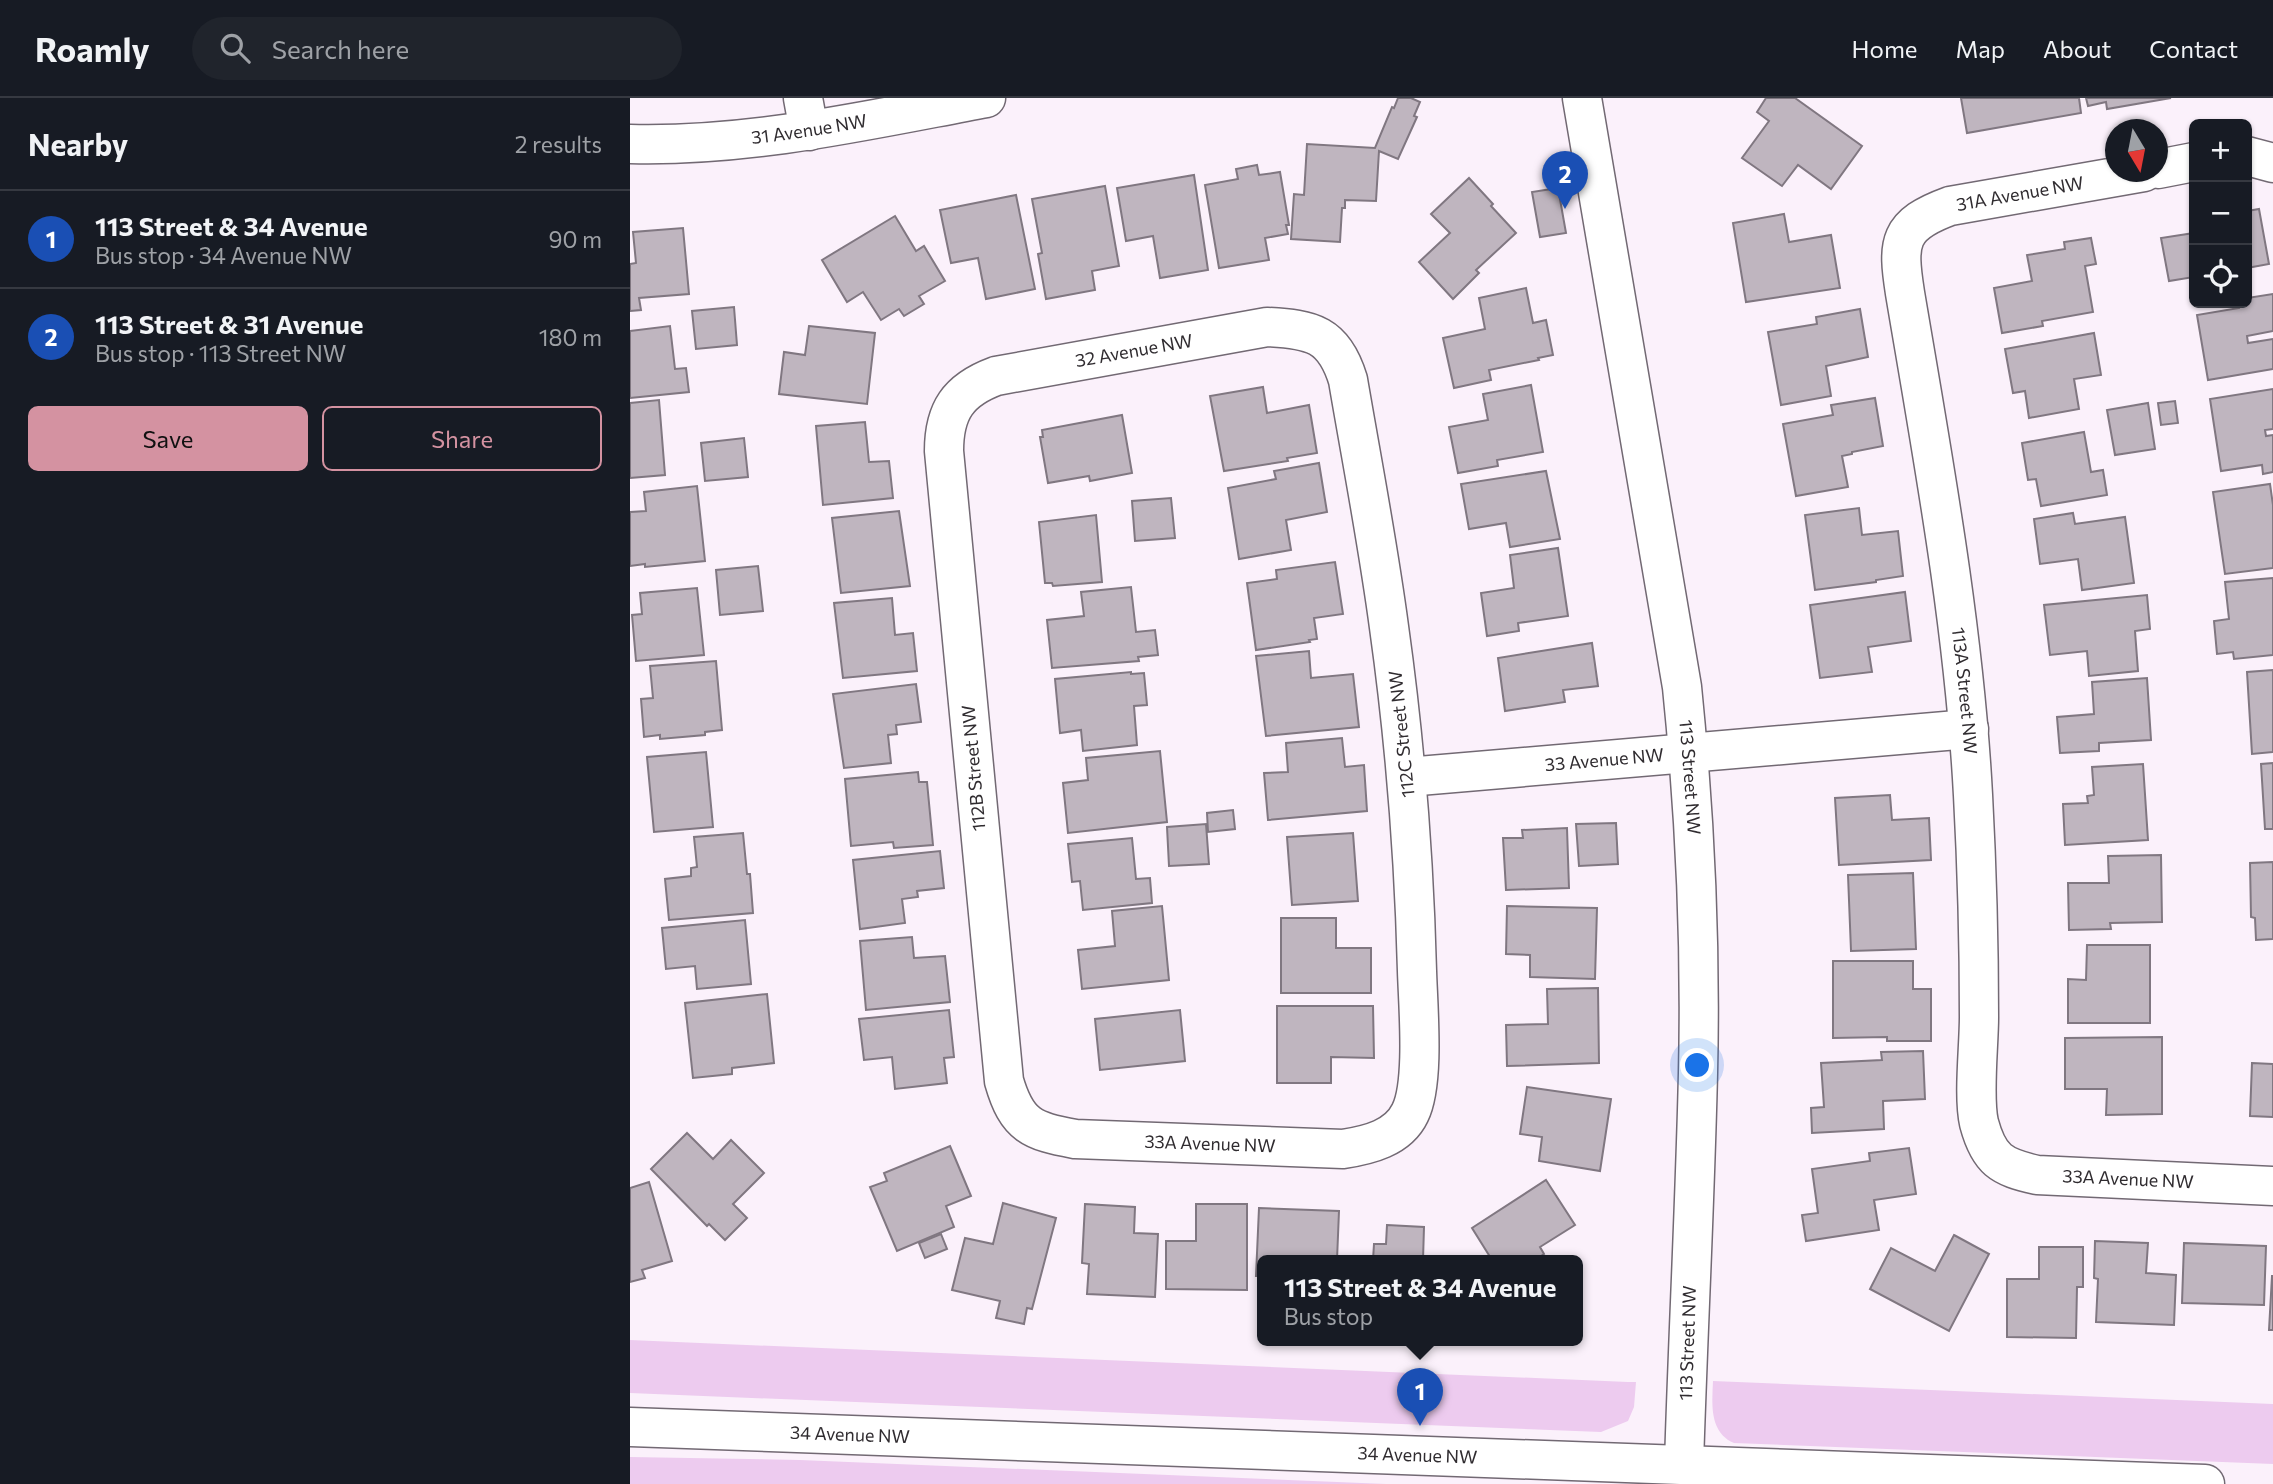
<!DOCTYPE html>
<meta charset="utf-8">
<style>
body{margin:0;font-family:Commissioner,sans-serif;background:#20242c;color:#f1f3f6}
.controls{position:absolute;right:21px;top:21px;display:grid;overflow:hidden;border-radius:10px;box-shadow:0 2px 5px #0004}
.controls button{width:63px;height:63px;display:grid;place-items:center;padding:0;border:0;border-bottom:2px solid #363941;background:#171b24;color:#f1f3f6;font:35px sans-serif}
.compass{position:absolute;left:1475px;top:21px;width:63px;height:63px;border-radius:50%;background:#171b24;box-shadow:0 2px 5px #0004;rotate:170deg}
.you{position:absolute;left:1068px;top:968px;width:24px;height:24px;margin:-18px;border:5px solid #fff;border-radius:50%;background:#1a73e8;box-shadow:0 0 0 10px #1a73e833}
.badge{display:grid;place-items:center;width:46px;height:46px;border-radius:50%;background:#d492a1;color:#fff;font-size:23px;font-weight:700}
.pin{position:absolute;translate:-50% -58px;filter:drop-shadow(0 2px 4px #0008)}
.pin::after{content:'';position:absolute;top:37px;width:24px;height:21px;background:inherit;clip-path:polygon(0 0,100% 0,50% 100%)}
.popup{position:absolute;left:627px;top:1157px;width:326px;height:91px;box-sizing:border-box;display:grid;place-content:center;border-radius:10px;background:#171b24;filter:drop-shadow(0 2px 5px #0005);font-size:23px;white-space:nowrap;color:#9ea1a6}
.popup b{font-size:26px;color:#f1f3f6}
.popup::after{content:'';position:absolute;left:50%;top:100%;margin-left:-14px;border:14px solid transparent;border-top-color:#171b24}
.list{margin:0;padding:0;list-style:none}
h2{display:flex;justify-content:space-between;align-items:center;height:91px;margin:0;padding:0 28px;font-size:30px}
h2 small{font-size:23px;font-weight:400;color:#9ea1a6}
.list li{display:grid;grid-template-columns:46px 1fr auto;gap:21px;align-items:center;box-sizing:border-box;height:98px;padding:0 28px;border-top:2px solid #363941}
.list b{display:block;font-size:26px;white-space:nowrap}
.list p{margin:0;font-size:23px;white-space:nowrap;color:#9ea1a6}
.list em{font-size:23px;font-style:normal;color:#9ea1a6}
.actions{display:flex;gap:14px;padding:21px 28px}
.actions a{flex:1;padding:16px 0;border:2px solid #d492a1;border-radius:10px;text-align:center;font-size:24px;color:#d492a1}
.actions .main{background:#d492a1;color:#111}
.icon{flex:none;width:38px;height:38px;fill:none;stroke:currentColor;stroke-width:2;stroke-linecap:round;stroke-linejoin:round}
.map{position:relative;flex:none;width:1643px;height:1386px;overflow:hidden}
header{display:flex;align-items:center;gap:42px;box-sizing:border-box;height:98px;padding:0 35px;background:#171b24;border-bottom:2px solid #363941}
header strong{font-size:33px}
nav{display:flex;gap:38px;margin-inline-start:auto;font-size:24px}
.search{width:490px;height:63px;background:#20242c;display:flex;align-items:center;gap:18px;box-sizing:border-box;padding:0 24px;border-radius:38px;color:#9ea1a6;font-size:26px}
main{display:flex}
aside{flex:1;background:#171b24}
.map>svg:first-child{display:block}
.green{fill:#edcbef}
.building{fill:#bfb5bf;stroke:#807781;stroke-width:2}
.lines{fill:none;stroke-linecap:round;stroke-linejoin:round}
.minor-casing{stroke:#726973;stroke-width:41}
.major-casing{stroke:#726973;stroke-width:41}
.minor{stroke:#fff;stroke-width:38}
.major{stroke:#fff;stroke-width:38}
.labels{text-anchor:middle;stroke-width:7;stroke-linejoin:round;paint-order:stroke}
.street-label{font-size:18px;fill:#302c30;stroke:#fff}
</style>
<header>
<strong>Roamly</strong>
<div class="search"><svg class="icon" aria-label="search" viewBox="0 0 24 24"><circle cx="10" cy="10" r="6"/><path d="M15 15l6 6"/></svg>Search here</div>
<nav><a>Home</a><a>Map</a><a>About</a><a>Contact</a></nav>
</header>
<main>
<aside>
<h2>Nearby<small>2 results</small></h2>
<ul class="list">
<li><span class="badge" style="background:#1a4fb4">1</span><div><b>113 Street &amp; 34 Avenue</b><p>Bus stop · 34 Avenue NW</p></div><em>90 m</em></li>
<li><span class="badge" style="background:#1a4fb4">2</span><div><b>113 Street &amp; 31 Avenue</b><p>Bus stop · 113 Street NW</p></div><em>180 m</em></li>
</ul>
<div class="actions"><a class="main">Save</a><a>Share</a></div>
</aside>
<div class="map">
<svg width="1643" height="1386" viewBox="0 0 1643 1386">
<rect width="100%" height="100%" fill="#fbf1fb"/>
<g class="green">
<polygon points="0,1242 998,1284 1006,1284 1004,1309 998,1323 971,1334 0,1295"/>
<path d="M 1083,1283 L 1643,1306 L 1643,1366 L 1104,1345 C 1079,1334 1082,1306 1083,1283 Z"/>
<polygon points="0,1359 170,1362 756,1386 0,1386"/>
</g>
<g class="building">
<polygon points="768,0 781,0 790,4 784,18 787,19 768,61 749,53 746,103 715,102 715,110 712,110 710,144 661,141 664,96 674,97 677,46 745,50 762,9 764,10"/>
<polygon points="1136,0 1165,0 1232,48 1201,91 1168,67 1152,88 1112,60 1139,23 1127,14"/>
<polygon points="1331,0 1449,0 1451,15 1337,35"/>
<polygon points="1456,0 1541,0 1477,11 1476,4 1458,8"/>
<polygon points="627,67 629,77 650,74 659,127 656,127 658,136 635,140 639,162 589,170 575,87 608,81 606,71"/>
<polygon points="564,77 578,172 530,180 523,138 496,143 487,90"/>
<polygon points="839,80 863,106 861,108 886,135 846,172 849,175 823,201 789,164 820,135 801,116"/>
<polygon points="475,88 489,168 462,173 465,192 416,201 408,156 412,155 402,101"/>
<polygon points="928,90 936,135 910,139 902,94"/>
<polygon points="386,97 405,191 356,201 348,160 321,165 310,112"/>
<polygon points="1629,111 1639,166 1617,170 1617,113"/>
<polygon points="1154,116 1159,144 1201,137 1210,190 1116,204 1103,125"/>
<polygon points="265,118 286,153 294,148 315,183 289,198 294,206 274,218 269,211 251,222 233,194 217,204 192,162"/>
<polygon points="53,130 59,196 9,200 11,212 0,213 0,166 6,165 3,134"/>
<polygon points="1564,135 1564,179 1539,183 1531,140"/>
<polygon points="1461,140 1466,166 1455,168 1463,214 1412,223 1413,228 1372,235 1364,190 1402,183 1397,157 1435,151 1434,144"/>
<polygon points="896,190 903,225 916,222 923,257 908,260 909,262 859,272 861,282 824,290 813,240 855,231 849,200"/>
<polygon points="1643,196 1643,233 1617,238 1618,245 1643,241 1643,271 1578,282 1567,217 1609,210 1608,205 1617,205 1617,200"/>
<polygon points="104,209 107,247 66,251 62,213"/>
<polygon points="1230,211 1238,259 1196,268 1201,298 1151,307 1138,234 1187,226 1186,219"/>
<polygon points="40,228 45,271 56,270 59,294 0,300 0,233"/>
<polygon points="179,228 245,235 237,306 149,296 154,254 175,257"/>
<polygon points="1464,235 1471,277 1444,281 1449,311 1399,320 1395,293 1383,295 1375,251"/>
<polygon points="901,287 913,354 867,362 868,368 828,375 819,329 858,322 853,296"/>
<polygon points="633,289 637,315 679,307 687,355 657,360 658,363 594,373 580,298"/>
<polygon points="1643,291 1643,331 1635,332 1636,338 1643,337 1643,374 1633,376 1632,367 1591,373 1580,301"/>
<polygon points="1245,300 1253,348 1222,354 1222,356 1212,358 1218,389 1166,398 1153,326 1203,317 1201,307"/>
<polygon points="29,302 35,377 0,380 0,305"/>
<polygon points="1545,303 1548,325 1531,327 1528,305"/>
<polygon points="1518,305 1525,351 1485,357 1477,312"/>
<polygon points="492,317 502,375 460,383 459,378 418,385 410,339 413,339 412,332"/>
<polygon points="235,324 239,364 259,363 263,400 193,407 186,328"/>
<polygon points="1454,334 1461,374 1473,372 1477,397 1411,408 1406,381 1398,382 1392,345"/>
<polygon points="114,340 118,379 75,383 71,345"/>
<polygon points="689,365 697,414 656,422 661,452 609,461 598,390 646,381 644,373"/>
<polygon points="916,373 930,441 880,449 876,425 839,431 831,386"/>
<polygon points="1640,386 1643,407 1643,470 1595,476 1583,394"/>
<polygon points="67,388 75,463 15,469 15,466 0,468 0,414 16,413 14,394"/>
<polygon points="541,400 545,440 505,443 502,403"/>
<polygon points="1229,410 1232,437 1268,433 1273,478 1246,482 1246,484 1185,492 1175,417"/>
<polygon points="269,413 280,488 211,495 202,420"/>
<polygon points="1443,415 1445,426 1495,419 1504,485 1452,492 1448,461 1410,466 1404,421"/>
<polygon points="466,417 472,484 423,488 422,485 415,485 409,424"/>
<polygon points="928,450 938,518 888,525 889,533 857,538 851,495 884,490 880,457"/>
<polygon points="705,464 713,516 684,520 687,541 679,542 680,544 626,552 617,485 647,481 646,472"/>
<polygon points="128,468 133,513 90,517 86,472"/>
<polygon points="1643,480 1643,557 1604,561 1603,554 1587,556 1584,523 1599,521 1595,484"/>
<polygon points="501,489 506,534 525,532 528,557 508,559 509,563 422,570 417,522 454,518 451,494"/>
<polygon points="67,490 74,557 6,563 2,517 12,516 10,495"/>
<polygon points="1275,494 1281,543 1238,549 1242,574 1190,580 1180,507"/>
<polygon points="1517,497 1520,531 1505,533 1508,573 1459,578 1457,553 1420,557 1414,507"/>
<polygon points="262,500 265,537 283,535 287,573 213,580 204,505"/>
<polygon points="962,545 968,588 933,592 935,604 875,613 868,560"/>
<polygon points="679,553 681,580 723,576 729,629 636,638 626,558"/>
<polygon points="86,563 92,632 75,634 75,637 30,641 30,637 14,639 11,601 23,600 20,568"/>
<polygon points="1643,572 1643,654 1622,656 1617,574"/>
<polygon points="501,574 501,576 514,575 517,607 504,608 507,647 453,653 451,632 430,635 425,581"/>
<polygon points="1517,580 1521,642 1469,645 1469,653 1430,655 1427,619 1464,616 1462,584"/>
<polygon points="286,586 291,624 266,627 267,636 258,637 261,665 214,670 203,596"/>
<polygon points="712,640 715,669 734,667 737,713 638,722 634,675 658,674 656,645"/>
<polygon points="530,653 537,724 438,735 433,685 458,682 456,660"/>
<polygon points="76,654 83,729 24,734 17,659"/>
<polygon points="1643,665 1643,731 1635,731 1631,666"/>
<polygon points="1513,666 1518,742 1435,747 1433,706 1458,705 1457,698 1464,697 1462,669"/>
<polygon points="288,674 289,684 297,684 303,747 264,750 263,744 221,748 215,681"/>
<polygon points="1260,697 1262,722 1299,720 1301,762 1209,767 1205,700"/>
<polygon points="603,712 605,731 578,734 577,715"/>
<polygon points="986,725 988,766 949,768 946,726"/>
<polygon points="576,726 579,766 539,768 537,729"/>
<polygon points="937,730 939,790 876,792 873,740 893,740 892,732"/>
<polygon points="113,735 117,776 120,776 123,815 39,822 35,781 61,778 61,770 67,769 64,739"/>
<polygon points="723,735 728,803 662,807 657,739"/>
<polygon points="502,740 506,781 520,780 522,805 453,812 450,783 442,784 438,746"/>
<polygon points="310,753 314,790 287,793 288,799 272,801 275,825 230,831 223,762"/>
<polygon points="1531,757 1532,824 1480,825 1481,831 1439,832 1438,785 1479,785 1478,758"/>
<polygon points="1643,764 1643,841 1626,842 1625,820 1621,819 1620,765"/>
<polygon points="1283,775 1286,851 1221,853 1218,777"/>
<polygon points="532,808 539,882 452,891 448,852 485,848 482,813"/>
<polygon points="877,808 967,810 965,881 900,879 900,857 876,856"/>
<polygon points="651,820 706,820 706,850 741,850 741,895 651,895"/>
<polygon points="115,822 121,886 67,891 65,868 36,871 32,830"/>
<polygon points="282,839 284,860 315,858 320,904 236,912 230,843"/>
<polygon points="1457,847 1520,847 1520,925 1438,925 1438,881 1456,882"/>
<polygon points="1203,863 1283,863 1283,891 1301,891 1301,943 1257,943 1257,939 1203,940"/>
<polygon points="968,890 969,965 877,968 876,927 918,926 917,891"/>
<polygon points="137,896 144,965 102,970 102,976 63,980 55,905"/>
<polygon points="647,908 743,908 744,960 701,959 701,985 647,985"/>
<polygon points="319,912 324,959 314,960 317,985 265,991 262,959 234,962 229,921"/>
<polygon points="550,912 555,963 470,972 465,921"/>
<polygon points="1532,939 1532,1016 1476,1017 1477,991 1435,991 1435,940"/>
<polygon points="1293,953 1295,1001 1253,1003 1254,1031 1182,1035 1181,1010 1194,1009 1191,965 1252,962 1251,954"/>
<polygon points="1622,965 1643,966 1643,1019 1620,1018"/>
<polygon points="897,989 981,1001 970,1073 909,1063 912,1039 890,1036"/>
<polygon points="57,1035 83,1061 101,1042 134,1075 103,1106 117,1120 95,1142 79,1126 77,1128 21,1071"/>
<polygon points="320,1048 341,1098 316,1108 324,1129 267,1153 240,1089 257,1083 254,1075"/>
<polygon points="1279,1050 1286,1096 1244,1102 1249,1132 1176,1143 1172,1117 1188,1115 1182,1071 1240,1063 1239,1055"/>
<polygon points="916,1082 945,1127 910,1149 914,1156 905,1162 862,1162 842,1130"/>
<polygon points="19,1084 42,1163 12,1172 15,1180 0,1184 0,1090"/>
<polygon points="373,1105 426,1120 402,1211 397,1210 394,1226 366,1220 370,1203 322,1192 335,1140 363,1146"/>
<polygon points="455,1106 505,1109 504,1135 528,1136 525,1199 457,1196 459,1166 452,1165"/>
<polygon points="566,1106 617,1106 617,1192 536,1191 536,1143 566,1143"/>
<polygon points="629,1110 709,1113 707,1162 632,1162 632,1178 626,1178"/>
<polygon points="757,1127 794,1129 793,1162 743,1162 744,1146 756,1146"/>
<polygon points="311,1136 317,1151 295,1160 289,1145"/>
<polygon points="1324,1137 1359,1156 1319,1233 1240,1191 1261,1150 1305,1173"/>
<polygon points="1465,1143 1518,1145 1516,1175 1546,1177 1544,1227 1466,1224 1468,1181 1464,1180"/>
<polygon points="1554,1145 1636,1148 1634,1207 1552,1205"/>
<polygon points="1409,1149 1453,1149 1453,1189 1447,1189 1446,1240 1377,1239 1377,1181 1409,1181"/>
<polygon points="1642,1178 1643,1178 1643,1232 1639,1232"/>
</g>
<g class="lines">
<defs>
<g id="minor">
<polyline points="173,0 179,33"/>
<path id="s1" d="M 952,0 L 1052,589 C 1065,717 1071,846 1068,975 C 1065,1105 1058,1236 1054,1366"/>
<path id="s2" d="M 0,46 C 121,49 238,22 356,0"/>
<polyline points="1617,58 1643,65"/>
<polyline points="1528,71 1564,64"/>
<path id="s3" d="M 1514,74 L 1320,108 C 1268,127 1267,144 1275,195 C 1303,361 1334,528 1343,697 C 1347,771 1349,845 1349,919 C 1349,948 1343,999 1349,1025 C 1359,1062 1371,1069 1407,1077 L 1643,1088"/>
<path d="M 637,229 C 682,231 704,236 718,282 C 732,364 748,446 759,529 C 775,643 784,757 787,873 C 788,908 795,985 780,1015 C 768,1040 739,1047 713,1051 L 445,1041 C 402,1033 387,1028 374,983 L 314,353 C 314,313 328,292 366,278 Z"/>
<path id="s4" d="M 777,679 L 1339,631"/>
</g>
<g id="major">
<path id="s5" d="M 0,1329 L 1575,1386"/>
</g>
</defs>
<use href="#minor" class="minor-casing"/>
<use href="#major" class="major-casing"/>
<use href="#minor" class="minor"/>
<use href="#major" class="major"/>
</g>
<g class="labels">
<g class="street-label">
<text dy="6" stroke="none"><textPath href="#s2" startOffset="180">31 Avenue NW</textPath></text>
<text transform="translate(1390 96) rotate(-10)" y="6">31A Avenue NW</text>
<text transform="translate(504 253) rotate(-10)" y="6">32 Avenue NW</text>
<text dy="6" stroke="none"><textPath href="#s3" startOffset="712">113A Street NW</textPath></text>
<text transform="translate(772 636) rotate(-96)" y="6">112C Street NW</text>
<text dy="6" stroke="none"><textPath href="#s4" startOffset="198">33 Avenue NW</textPath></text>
<text transform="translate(344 670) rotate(-95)" y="6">112B Street NW</text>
<text dy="6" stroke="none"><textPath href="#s1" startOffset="688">113 Street NW</textPath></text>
<text transform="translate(580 1046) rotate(2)" y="6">33A Avenue NW</text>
<text dy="6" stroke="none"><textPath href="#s3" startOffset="1320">33A Avenue NW</textPath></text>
<text transform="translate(1058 1245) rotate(-88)" y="6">113 Street NW</text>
<text dy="6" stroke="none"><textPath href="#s5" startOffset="220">34 Avenue NW</textPath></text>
<text dy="6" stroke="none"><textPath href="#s5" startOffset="788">34 Avenue NW</textPath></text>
</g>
</g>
</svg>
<div class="controls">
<button>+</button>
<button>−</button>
<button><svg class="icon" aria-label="locate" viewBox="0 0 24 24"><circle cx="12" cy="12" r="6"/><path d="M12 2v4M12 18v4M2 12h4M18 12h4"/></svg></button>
</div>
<svg class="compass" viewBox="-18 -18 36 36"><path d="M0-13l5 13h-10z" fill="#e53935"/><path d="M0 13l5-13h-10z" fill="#9ea1a6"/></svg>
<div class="you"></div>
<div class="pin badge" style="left:790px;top:1328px;background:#1a4fb4">1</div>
<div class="popup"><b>113 Street &amp; 34 Avenue</b>Bus stop</div>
<div class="pin badge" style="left:935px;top:111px;background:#1a4fb4">2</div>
</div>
</main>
